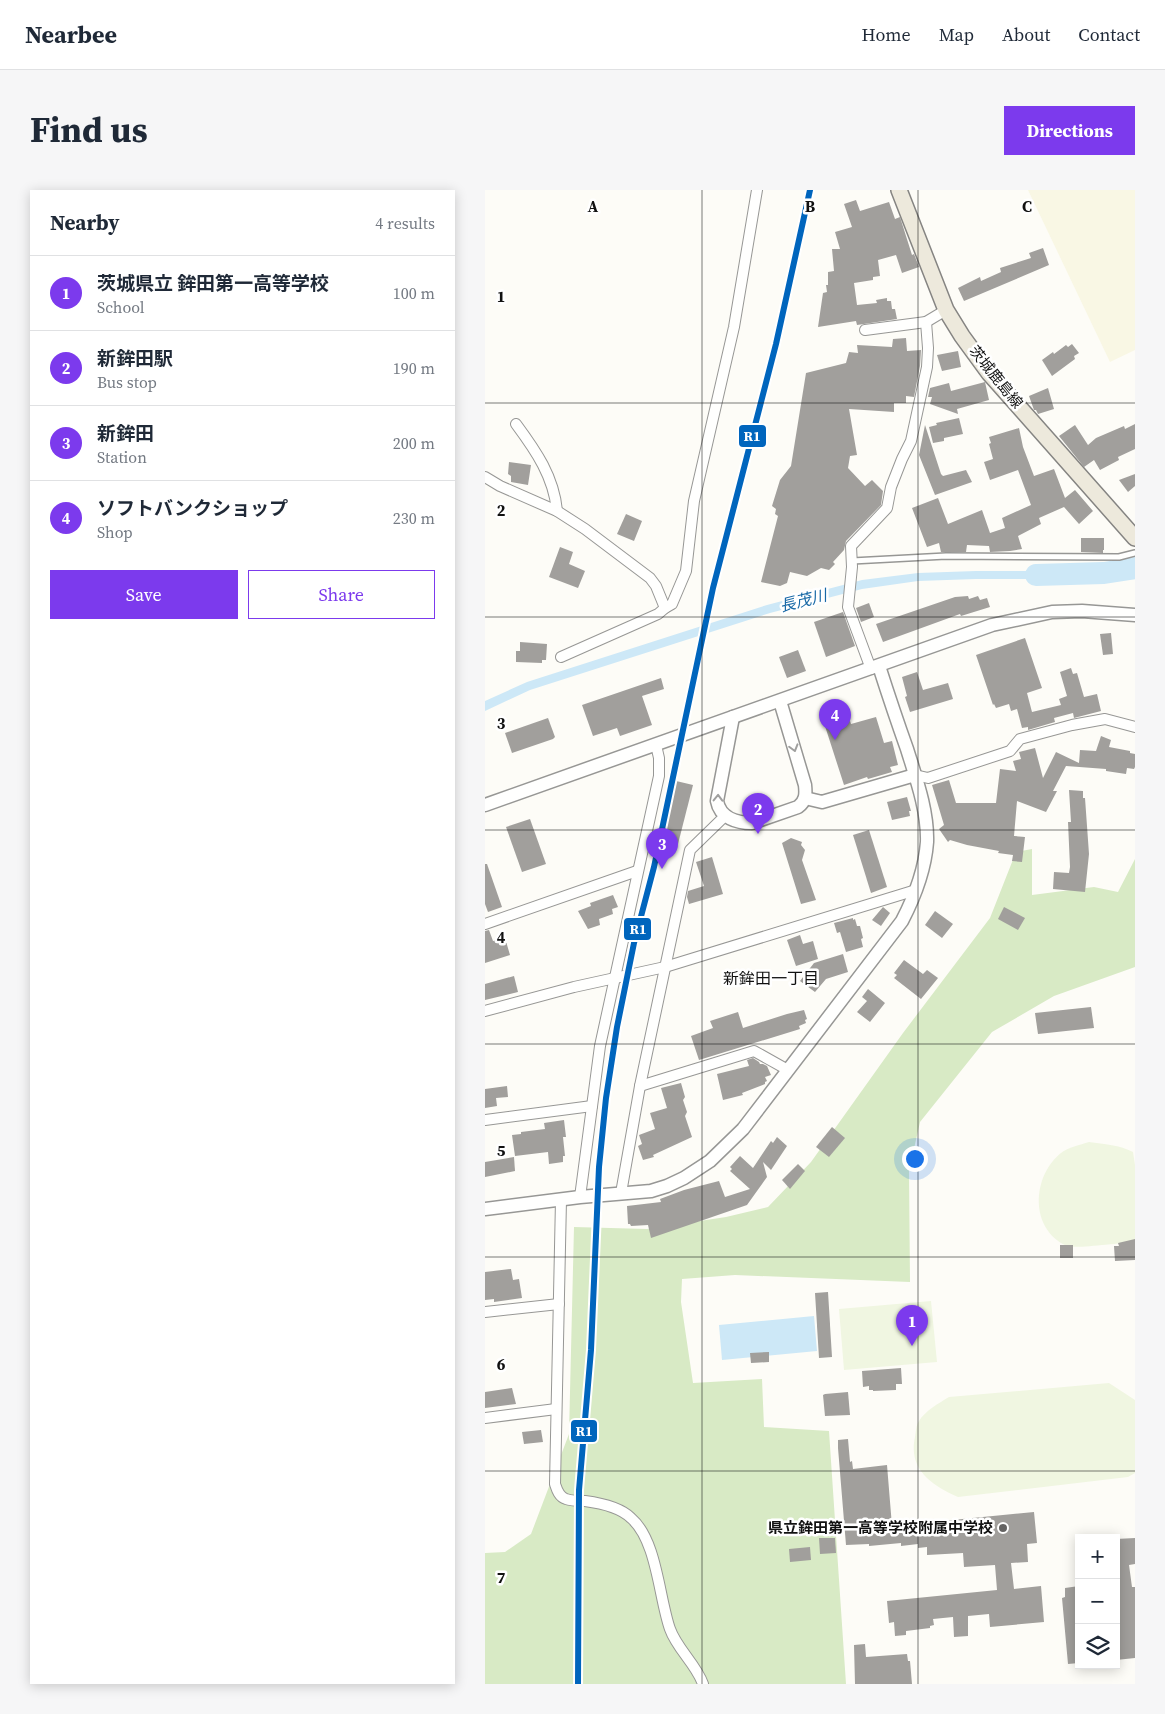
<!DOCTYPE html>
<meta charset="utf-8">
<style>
body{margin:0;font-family:"Source Serif 4","Noto Sans JP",serif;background:#f6f6f7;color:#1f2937}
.controls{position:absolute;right:15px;bottom:15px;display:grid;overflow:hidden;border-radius:0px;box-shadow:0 2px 12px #0003}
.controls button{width:45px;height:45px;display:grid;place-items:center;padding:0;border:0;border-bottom:1px solid #e0e1e3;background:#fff;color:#1f2937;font:25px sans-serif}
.you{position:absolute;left:429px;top:968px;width:18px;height:18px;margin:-12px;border:4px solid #fff;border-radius:50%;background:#1a73e8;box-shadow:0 0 0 8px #1a73e833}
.badge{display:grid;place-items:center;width:32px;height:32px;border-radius:50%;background:#7c3aed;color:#fff;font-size:16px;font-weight:700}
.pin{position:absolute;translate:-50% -41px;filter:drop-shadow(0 1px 2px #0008)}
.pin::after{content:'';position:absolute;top:26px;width:18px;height:15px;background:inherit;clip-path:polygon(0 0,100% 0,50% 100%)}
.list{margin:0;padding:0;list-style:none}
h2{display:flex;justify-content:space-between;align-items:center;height:65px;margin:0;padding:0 20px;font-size:21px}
h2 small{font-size:16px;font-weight:400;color:#747a83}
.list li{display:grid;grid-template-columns:32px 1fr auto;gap:15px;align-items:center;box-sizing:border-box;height:75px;padding:0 20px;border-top:1px solid #e0e1e3}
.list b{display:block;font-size:19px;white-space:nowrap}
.list p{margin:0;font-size:16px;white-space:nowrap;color:#747a83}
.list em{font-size:16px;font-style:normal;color:#747a83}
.actions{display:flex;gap:10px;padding:15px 20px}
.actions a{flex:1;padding:11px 0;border:1px solid #7c3aed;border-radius:0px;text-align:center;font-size:18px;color:#7c3aed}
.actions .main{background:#7c3aed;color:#fff}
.icon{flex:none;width:28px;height:28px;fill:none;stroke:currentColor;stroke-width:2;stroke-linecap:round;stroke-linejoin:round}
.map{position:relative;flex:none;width:650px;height:1494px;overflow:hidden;border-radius:0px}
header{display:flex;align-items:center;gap:30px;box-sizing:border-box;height:70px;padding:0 25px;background:#fff;border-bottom:1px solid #e0e1e3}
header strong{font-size:24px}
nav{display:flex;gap:28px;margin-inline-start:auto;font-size:18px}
.intro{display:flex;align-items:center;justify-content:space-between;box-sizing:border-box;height:120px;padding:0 30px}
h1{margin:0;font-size:35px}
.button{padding:12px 22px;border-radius:0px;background:#7c3aed;color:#fff;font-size:18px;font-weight:700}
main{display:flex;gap:30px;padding:0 30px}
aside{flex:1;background:#fff;border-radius:0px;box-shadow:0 2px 12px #0003}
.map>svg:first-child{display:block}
.farmland{fill:#f9f7e4}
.forest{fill:#d8eac5}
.pitch{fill:#f0f6e1}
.water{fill:#cde8f7}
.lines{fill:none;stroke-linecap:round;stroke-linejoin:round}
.river{stroke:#cde8f7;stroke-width:22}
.building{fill:#a19f9c}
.service-casing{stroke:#979795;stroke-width:8}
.minor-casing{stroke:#979795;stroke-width:12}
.tertiary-casing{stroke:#979795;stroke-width:15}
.primary-casing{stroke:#858482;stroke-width:18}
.service{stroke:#fffffe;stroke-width:5}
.minor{stroke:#fffffe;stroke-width:10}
.tertiary{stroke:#fffffe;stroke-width:12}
.primary{stroke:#ede9dc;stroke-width:15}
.rail-1-casing{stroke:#fff;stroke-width:10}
.rail-1{stroke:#0065bd;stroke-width:6}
.oneway{stroke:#a0a09f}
.grid{fill:none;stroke:#111;stroke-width:1;stroke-opacity:0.55}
.poi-dot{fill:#646362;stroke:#fff;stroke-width:2}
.labels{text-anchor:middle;stroke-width:5;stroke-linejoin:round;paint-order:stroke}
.street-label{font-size:15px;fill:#111;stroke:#fff}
.poi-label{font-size:15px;font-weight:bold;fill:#111;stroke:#fff;text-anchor:end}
.water-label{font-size:16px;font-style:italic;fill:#1768a6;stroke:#fff}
.neighbourhood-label{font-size:16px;fill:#111;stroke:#fff}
.grid-label{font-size:16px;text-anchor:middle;font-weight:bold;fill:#111;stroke:#fff;stroke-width:5;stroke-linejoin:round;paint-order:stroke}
.line-badge{stroke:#fff;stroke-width:2}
.badge-label{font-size:14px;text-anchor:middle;font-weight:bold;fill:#fff}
</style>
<header>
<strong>Nearbee</strong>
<nav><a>Home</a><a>Map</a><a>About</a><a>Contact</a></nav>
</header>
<div class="intro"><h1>Find us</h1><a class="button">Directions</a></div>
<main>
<aside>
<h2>Nearby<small>4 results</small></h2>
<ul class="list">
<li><span class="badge">1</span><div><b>茨城県立 鉾田第一高等学校</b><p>School</p></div><em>100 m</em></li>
<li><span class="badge">2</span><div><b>新鉾田駅</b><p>Bus stop</p></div><em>190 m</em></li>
<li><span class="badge">3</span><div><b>新鉾田</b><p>Station</p></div><em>200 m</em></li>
<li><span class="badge">4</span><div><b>ソフトバンクショップ</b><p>Shop</p></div><em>230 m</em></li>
</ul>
<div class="actions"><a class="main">Save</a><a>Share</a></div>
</aside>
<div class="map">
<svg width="650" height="1494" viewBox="0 0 650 1494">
<rect width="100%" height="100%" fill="#fdfcf7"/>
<polygon class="farmland" points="543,0 650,0 650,160 625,172"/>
<polygon class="forest" points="547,659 547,705 609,697 633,702 650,669 650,777 569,806 507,842 435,932 424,981 425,1092 250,1085 197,1089 196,1112 208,1193 277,1189 279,1237 344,1241 361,1494 0,1494 0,1363 20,1362 46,1344 84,1244 89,1037 162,1039 241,1027 283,1017 326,972 418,843 505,728 531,662"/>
<g class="pitch">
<path d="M 604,952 C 619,954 635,955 648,962 L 650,975 L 650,1050 L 647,1052 C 635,1053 590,1059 582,1056 C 544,1039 547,986 576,963 C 583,957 595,955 604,952 Z"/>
<polygon points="446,1111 452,1172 359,1180 354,1119"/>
<path d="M 624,1193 L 650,1210 L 650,1283 L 643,1287 L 473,1307 C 446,1295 423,1279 430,1247 C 431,1242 431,1235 434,1231 C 440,1221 454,1213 464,1207 Z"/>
</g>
<g class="water">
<polygon points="491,381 581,381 581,389 491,389 433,391 377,399 285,423 45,500 0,521 0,511 42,492 282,415 377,390 433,383"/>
<polygon points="329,1126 332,1161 237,1170 234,1135"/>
</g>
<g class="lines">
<polyline class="river" points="551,385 619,383 650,378"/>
</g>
<g class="building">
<polygon points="371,10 375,21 404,12 410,29 415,27 427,65 429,64 434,77 417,83 411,65 393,70 395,86 388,87 388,90 369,93 372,115 392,113 391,110 402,108 402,111 406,111 407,119 410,119 412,129 372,135 371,131 333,137 338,103 342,102 341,95 343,95 343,82 349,81 347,59 355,59 350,42 367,37 359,14"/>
<polygon points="558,58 564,75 479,111 473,98 495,87 496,91 516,82 515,78 546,68 544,63"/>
<polygon points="421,148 422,161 436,160 435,176 429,207 421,206 421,213 409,213 409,222 364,219 372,265 365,266 363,278 380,296 387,290 398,301 396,315 361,351 359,360 348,372 350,374 344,380 336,378 322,386 305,382 302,393 295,396 276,392 293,326 290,324 291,319 287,316 295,290 306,276 321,183 361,173 364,162 373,163 372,155 407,157 408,149"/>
<polygon points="587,154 594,163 589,166 590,169 567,186 557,170 568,162 569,164 581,155 583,157"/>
<polygon points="473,161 476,177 457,181 452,165"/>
<polygon points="500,192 504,210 472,219 473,224 445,214 447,207 443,207 445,198 464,193 466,201"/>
<polygon points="563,198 569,219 553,224 551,220 549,220 544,206"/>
<polygon points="474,228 478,244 459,248 459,251 448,253 444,237 452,235 451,233"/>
<polygon points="650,234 650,259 633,267 634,270 615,280 609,270 599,277 574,246 590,235 603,255 611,248 639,236 640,239"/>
<polygon points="440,235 456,284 458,286 481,280 487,292 450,305 434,265"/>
<polygon points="534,238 538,257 549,286 569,279 580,308 590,300 608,321 594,334 579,317 554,328 556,334 533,346 537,359 525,361 505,362 504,356 482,355 481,362 456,362 454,353 442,357 427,318 453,308 463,334 497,320 505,343 520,338 517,328 546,315 533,280 505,290 499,272 508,269 504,254 506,253 504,247"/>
<polygon points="24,272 46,275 43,295 26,292 26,286 23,284"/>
<polygon points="650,284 650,296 643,302 634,290"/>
<polygon points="141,324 157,331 149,351 132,344"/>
<polygon points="596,348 619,348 619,360 618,360 618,363 596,362"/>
<polygon points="75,357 88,362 84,374 100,381 93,398 64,387"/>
<polygon points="483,406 484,409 493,406 495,410 502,408 505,417 476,426 475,424 398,452 391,434 470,407"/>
<polygon points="384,413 389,427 376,432 371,418"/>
<polygon points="358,422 370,456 341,467 329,432"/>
<polygon points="626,443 628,464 618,465 615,444"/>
<polygon points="540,448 557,498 542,503 547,522 576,515 574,509 582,506 575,482 586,478 588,484 592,483 599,507 612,504 616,521 589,528 588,523 569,528 570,532 543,540 543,537 537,538 532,519 526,521 524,514 511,518 509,514 508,515 491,465"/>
<polygon points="35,452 62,454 61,470 57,470 57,473 31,472 31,461 35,461"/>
<polygon points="313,460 321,481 302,488 294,467"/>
<polygon points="432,482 438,500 463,493 468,509 425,522 420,507 422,506 417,487"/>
<polygon points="176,488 179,499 157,506 167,535 135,546 132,538 108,546 97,515"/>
<polygon points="358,526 360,533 365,531 366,534 391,527 399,553 407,551 413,575 405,577 407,582 383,589 382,587 359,595 339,533"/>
<polygon points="63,528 70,547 68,549 27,563 20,543"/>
<polygon points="616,546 626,550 624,557 645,561 645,563 650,564 650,577 649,579 642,578 641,584 621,581 621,579 581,576 568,601 572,601 561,622 532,611 529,646 540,647 537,672 527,671 528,665 513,663 514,661 482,655 465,650 463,652 454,639 459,635 447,595 464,590 471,613 511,613 515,579 531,581 528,571 536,569 534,562 550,558 558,588 571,562 594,573 595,560 611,561"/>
<polygon points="187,590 208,595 193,654 173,648"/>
<polygon points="584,600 598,601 598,608 600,608 604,664 600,702 568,699 569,682 584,683 585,677 583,632 586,632"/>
<polygon points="422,607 426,621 424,621 425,626 407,630 402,612"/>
<polygon points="45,629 61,674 37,682 21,637"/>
<polygon points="384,640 402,697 386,703 368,645"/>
<polygon points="306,648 317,652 316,655 320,660 317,670 331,710 316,714 297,653"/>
<polygon points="227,667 238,704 204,714 202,707 203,701 219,696 211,672"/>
<polygon points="0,674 2,674 17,717 3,722 0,714"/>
<polygon points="128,705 133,717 127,719 128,724 114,729 115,735 103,739 93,721 106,716 105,713"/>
<polygon points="398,717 405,723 396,736 387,730"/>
<polygon points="519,717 540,728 533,740 513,729"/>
<polygon points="450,721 468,734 457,748 440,735"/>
<polygon points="368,728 368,730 370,729 372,736 375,736 378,748 376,749 378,757 361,762 355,742 352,743 349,733"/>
<polygon points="4,740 8,751 20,748 25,765 0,773 0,741"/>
<polygon points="315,745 318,754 328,751 333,769 311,776 302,750"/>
<polygon points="358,764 363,782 341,789 330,802 315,791 329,773"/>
<polygon points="419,770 438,784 442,780 453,788 436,809 409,788 412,785 409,783"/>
<polygon points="29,786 33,802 0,810 0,794"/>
<polygon points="383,799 400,813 385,832 372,822 382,811 377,807"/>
<polygon points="606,817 609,838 553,844 550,823"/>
<polygon points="319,820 322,829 320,830 321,833 314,836 315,839 214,870 206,846 228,838 225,831 253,822 258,838 302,824"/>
<polygon points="268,868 274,872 275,874 278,874 282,876 286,885 280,887 282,891 280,892 280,894 257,903 258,905 238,910 232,884 264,876 262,870"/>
<polygon points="196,893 200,907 198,910 202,922 200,926 207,947 168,965 169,967 158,970 153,956 157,954 154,945 170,939 165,923 182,918 176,898"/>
<polygon points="22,896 23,907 11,908 12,916 0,918 0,899"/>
<polygon points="79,930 81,947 78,947 80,966 78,966 78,972 64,974 63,962 30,966 27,945 36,944 36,942 60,939 59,933"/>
<polygon points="347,937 360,948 344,967 331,957"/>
<polygon points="292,947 302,956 286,980 278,972 282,987 262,1015 166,1048 163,1035 146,1036 145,1034 143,1034 142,1016 176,1012 175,1009 199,1000 234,991 240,1007 265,999 245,981 247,979 245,977 255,966 268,978 286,951 288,953"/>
<polygon points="29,967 30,981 0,987 0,972"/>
<polygon points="313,974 320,981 305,999 297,990"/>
<polygon points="650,1049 650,1070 630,1071 629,1056 634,1056 633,1053"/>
<rect x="575" y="1055" width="13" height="13"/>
<polygon points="26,1079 28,1090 34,1089 37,1108 9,1112 9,1109 0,1110 0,1082"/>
<polygon points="343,1102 347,1167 334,1168 330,1103"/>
<polygon points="284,1162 284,1172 266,1173 265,1163"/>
<polygon points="416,1178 417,1194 411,1194 411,1200 388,1201 388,1200 384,1200 384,1196 378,1197 377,1181"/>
<polygon points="27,1198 31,1214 0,1218 0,1202"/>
<polygon points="363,1202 365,1225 340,1226 338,1205 340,1204"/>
<polygon points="56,1240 58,1252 39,1254 37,1242"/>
<polygon points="363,1249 365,1272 367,1271 368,1279 402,1275 407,1336 549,1322 552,1353 542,1354 543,1372 526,1373 529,1399 556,1396 559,1432 505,1437 504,1424 483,1426 483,1446 469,1447 468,1427 448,1429 449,1435 445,1436 445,1438 421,1441 421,1445 410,1446 409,1432 404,1433 402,1411 512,1400 510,1375 479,1377 478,1363 442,1365 442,1357 433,1358 433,1354 416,1356 416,1353 384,1356 384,1354 361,1355 353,1258 353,1250"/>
<polygon points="334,1348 350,1348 351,1363 335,1364"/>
<polygon points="650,1348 650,1374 644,1375 647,1397 650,1397 650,1468 631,1470 631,1349"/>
<polygon points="325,1357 326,1370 305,1372 304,1359"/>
<polygon points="594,1396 594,1473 583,1474 577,1408 580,1407 580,1398"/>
<polygon points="380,1454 381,1467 422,1464 423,1471 425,1471 427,1494 370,1494 369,1455"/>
</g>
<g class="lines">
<defs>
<polyline id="service" points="367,371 461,366 634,367 650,363"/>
<g id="minor">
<polyline points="380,140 441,132 461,120"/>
<path d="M 31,234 C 51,261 69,287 72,321"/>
<polyline points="0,287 15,296 72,321 100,339 165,388 171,396 180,418 173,424 76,467"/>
<polyline points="180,418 187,414 201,381 209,311 249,137 272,0"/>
<polyline points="386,479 363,417 367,377 366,356 402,318 406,297 417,269 426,251 442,177 443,158 441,132"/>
<polyline points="430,585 443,588 525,561 535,549 587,535 620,529 650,537"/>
<polyline points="0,734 152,681"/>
<polyline points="0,821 89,797 180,777 431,700"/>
<polyline points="155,896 269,861 303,880"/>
<polyline points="0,930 107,916"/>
<polyline points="136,1003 155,896 205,660 241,625"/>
<polyline points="95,1007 115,856 174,586 174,568 171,555"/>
<path d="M 76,1010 L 70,1294 C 72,1300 74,1307 81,1309 C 86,1311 94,1311 100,1311 C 115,1313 135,1317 146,1328 C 172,1350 174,1408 185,1439 C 192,1459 211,1474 218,1494"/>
<polyline points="0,1122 74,1114"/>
<polyline points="0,1228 71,1219"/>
</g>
<g id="tertiary">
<path d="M 248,527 L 232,611 C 235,628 252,633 267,633 L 313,617 C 321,611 321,604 320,595 L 295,511"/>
<polyline points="320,608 337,612 430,585"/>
<polyline points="0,615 507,435 567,422 597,421 650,425"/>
<path d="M 0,1019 L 95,1007 L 166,1001 L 182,996 L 199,988 L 225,971 L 258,939 L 417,731 C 430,706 440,680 442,652 C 443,621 431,588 422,559 C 412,531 403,504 394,476"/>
</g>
<polyline id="primary" points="414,0 461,120 477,146 504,183 650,348"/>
</defs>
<use href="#service" class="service-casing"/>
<use href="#minor" class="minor-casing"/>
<use href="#tertiary" class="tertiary-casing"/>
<use href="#primary" class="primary-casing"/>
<use href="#service" class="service"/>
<use href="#minor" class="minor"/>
<use href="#tertiary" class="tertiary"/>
<use href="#primary" class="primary"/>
<defs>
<polyline id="rail-1" points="93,1494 94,1300 106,1160 114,977 121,908 132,837 149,753 169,677 228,398 291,154 325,0"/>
</defs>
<use href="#rail-1" class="rail-1-casing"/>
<use href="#rail-1" class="rail-1"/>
</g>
<defs><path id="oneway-chevron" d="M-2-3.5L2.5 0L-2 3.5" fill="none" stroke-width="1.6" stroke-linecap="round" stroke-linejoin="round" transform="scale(1.25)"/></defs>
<g class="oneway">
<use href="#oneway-chevron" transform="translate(309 558) rotate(74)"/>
<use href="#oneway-chevron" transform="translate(233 608) rotate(-89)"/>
</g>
<path class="grid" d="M 217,0 L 217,1494M 433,0 L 433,1494M 0,213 L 650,213M 0,427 L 650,427M 0,640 L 650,640M 0,854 L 650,854M 0,1067 L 650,1067M 0,1281 L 650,1281"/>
<circle class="poi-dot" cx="518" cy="1338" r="5"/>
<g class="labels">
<g class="street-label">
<text transform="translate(511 187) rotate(51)" y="5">茨城鹿島線</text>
</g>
<g class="poi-label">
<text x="508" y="1343">県立鉾田第一高等学校附属中学校</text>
</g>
<g class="water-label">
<text transform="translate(318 410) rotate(-14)" y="6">長茂川</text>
</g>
<g class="neighbourhood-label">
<text x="286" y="794">新鉾田一丁目</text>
</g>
</g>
<g class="grid-label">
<text x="108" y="22">A</text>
<text x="325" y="22">B</text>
<text x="542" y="22">C</text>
<text x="16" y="112">1</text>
<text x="16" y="326">2</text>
<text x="16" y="539">3</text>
<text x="16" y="753">4</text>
<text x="16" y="966">5</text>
<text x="16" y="1180">6</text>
<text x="16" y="1393">7</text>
</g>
<g class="line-badge">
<rect x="253" y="234" width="29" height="24" rx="5" fill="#0065bd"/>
<rect x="138" y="727" width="29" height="24" rx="5" fill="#0065bd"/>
<rect x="85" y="1229" width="28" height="24" rx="5" fill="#0065bd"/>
</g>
<g class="badge-label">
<text x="267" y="251">R1</text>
<text x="153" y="744">R1</text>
<text x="99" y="1246">R1</text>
</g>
</svg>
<div class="controls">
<button>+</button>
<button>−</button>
<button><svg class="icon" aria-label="layers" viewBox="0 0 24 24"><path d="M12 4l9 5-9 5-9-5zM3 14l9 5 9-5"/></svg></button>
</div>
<div class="you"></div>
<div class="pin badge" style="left:427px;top:1156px">1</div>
<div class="pin badge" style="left:273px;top:644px">2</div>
<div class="pin badge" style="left:177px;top:679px">3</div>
<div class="pin badge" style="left:350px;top:550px">4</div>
</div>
</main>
